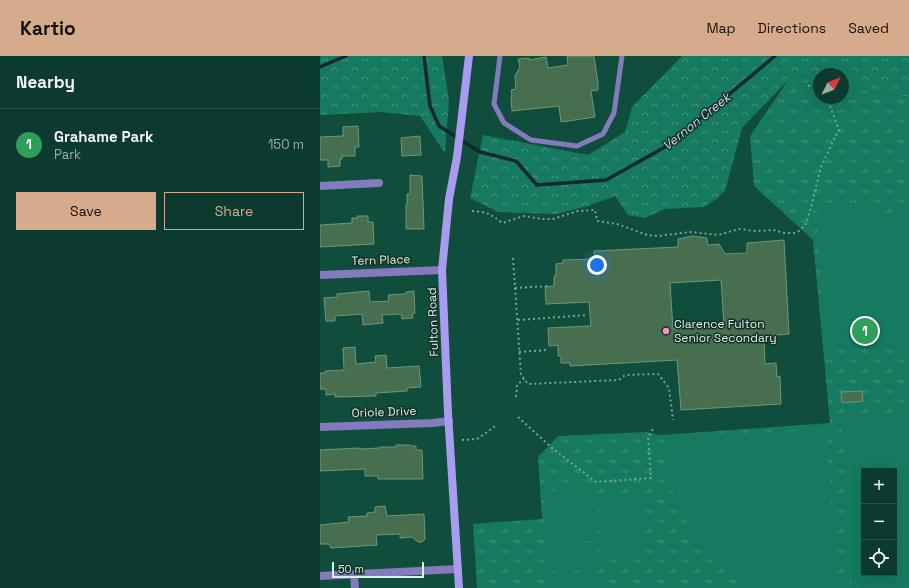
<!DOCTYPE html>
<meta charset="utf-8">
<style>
body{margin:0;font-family:"Space Grotesk",sans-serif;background:#1b453a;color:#f1f3f6}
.controls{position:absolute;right:12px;bottom:12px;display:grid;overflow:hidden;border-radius:0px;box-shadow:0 4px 16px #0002}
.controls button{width:36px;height:36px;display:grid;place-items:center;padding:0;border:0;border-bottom:1px solid #2d544a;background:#0d3a2e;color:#f1f3f6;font:20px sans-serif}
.compass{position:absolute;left:493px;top:12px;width:36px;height:36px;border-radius:50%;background:#0d3a2e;box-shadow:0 4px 16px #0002;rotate:48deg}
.scale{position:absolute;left:12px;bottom:10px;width:92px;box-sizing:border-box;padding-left:4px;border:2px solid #d6f3e8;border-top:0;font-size:11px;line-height:14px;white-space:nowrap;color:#d6f3e8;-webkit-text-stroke:3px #172e26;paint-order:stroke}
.you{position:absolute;left:277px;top:209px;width:14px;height:14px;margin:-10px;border:3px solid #fff;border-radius:50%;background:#1a73e8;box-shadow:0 0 0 6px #1a73e833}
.badge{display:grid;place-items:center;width:26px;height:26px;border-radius:50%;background:#d6ab8b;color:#fff;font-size:13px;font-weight:700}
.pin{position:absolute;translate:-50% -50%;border:2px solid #fff;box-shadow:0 1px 4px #0006}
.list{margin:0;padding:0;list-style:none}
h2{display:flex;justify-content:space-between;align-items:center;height:52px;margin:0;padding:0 16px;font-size:17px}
h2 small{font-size:13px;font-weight:400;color:#9aadaa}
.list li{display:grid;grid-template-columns:26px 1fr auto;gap:12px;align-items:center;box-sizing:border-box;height:72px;padding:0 16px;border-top:1px solid #2d544a}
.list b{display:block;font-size:15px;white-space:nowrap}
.list p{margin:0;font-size:13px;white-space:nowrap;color:#9aadaa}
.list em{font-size:13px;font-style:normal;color:#9aadaa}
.actions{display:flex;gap:8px;padding:12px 16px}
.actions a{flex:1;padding:9px 0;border:1px solid #d6ab8b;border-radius:0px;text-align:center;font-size:14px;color:#d6ab8b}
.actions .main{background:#d6ab8b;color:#111}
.icon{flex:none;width:22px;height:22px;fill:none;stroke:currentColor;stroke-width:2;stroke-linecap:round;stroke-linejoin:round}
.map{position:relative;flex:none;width:589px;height:532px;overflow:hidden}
header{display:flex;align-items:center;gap:24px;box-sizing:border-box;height:56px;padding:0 20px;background:#d6ab8b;color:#111}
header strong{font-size:19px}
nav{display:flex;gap:22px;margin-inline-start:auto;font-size:14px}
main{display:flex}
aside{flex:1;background:#0d3a2e}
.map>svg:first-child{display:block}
.forest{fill:url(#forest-crowns)}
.park{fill:url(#park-tufts);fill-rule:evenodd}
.pitch{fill:#167a60;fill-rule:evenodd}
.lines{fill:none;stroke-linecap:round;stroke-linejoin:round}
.stream{stroke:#132831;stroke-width:3.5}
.building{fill:#466e4f;stroke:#6f9877;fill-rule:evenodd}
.path{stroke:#78a496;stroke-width:2;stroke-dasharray:2 3;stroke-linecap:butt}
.lane{stroke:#847abd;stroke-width:5}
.street{stroke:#847abd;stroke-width:8}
.secondary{stroke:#a99cf0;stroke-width:8}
.poi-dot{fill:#fb8fc4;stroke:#172e26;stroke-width:1.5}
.labels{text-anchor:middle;stroke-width:3;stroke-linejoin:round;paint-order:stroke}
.street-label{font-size:12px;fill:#d6f3e8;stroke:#172e26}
.poi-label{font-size:12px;fill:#d6f3e8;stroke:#172e26;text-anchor:start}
.water-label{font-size:13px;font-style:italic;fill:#c0deee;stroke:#172e26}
</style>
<header>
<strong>Kartio</strong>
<nav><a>Map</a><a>Directions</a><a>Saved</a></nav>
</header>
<main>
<aside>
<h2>Nearby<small></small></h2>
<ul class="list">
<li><span class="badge" style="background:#2e9e5b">1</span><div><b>Grahame Park</b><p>Park</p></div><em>150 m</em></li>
</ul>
<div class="actions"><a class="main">Save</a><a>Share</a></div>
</aside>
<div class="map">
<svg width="589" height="532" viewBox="0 0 589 532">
<defs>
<pattern id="forest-crowns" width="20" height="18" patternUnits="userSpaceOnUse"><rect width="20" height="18" fill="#167a60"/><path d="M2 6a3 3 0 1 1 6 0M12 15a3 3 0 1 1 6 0" fill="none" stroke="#42947e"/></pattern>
<pattern id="park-tufts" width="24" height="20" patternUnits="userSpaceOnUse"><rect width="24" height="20" fill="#167a60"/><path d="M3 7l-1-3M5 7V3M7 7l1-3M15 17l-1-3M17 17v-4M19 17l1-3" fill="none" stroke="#42947e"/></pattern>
</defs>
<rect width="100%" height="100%" fill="#114d3d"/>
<g class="forest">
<polygon points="0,0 122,0 129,45 125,97 100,60 62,56 0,59"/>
<polygon points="362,0 589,0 589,41 552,37 523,23 523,18 513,18 505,14 469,23 422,72 405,135 395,144 384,151 345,153 325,162 308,159 295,140 268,150 236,158 178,156 150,142 163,79 268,99 305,76 312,51"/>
</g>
<path class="park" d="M 505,14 L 513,18 L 499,18 L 499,42 L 523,42 L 523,23 L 552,37 L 589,41 L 589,532 L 157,532 L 153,468 L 222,463 L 218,401 L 238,380 L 326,376 L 340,379 L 510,367 L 493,184 L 434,130 L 430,80 L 469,23 ZM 544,415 L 574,415 L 574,517 L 544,517 Z"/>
<g class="pitch">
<polygon points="535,148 589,163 589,290 515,294 506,286 496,149"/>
<path d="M 589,359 L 589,528 L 583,532 L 532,532 L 523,372 L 534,361 ZM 544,415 L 574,415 L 574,517 L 544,517 Z"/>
<polygon points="498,374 507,383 516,532 446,532 410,513 372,475 349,427 344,385 452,376"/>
<polygon points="273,433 274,458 228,461 226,436"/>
<polygon points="319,436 323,501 281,503 278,438"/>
<polygon points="274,461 276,485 229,488 228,464"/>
<polygon points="275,488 277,513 230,516 229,491"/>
<polygon points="278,515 279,532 232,532 231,518"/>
</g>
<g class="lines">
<g class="stream">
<polyline points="104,0 110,50 119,70 160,96 196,105 217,129 286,124 347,90 455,0"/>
<polyline points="0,11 26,0"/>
</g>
</g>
<g class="building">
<polygon points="247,0 274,0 278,27 278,34 271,35 275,61 241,66 239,50 192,55 191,40 192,40 191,34 196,33 195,20 200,11 198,3 209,2 209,4 226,1 228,12 248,9"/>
<polygon points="38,70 39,91 35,91 35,100 22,100 22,103 20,103 20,110 8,111 8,104 0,104 0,81 23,80 23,71"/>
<polygon points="100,80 101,99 82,100 81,82"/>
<polygon points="90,119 102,120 104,173 86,173 86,149 87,148 87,138 90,138"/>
<polygon points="37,160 48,160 48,166 53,166 54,188 0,191 0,169 32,167 32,162 38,162"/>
<path d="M 372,180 L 387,182 L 388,189 L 399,188 L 405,198 L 427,197 L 427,187 L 464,184 L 469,278 L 444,280 L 445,308 L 456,307 L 457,321 L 460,320 L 461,348 L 361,354 L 357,304 L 250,310 L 250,307 L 241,307 L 241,300 L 238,300 L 238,289 L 229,290 L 228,272 L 271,270 L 269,246 L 226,248 L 225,231 L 234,230 L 234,220 L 236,220 L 236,208 L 243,207 L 243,204 L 275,203 L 274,195 L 358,191 L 358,183 ZM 401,224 L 404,270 L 353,273 L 350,227 Z"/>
<polygon points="49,235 50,246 69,245 68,239 85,238 86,236 94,235 95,257 92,258 93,262 82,263 81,258 62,259 63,267 43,269 42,258 15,260 15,265 6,265 4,242 17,241 17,238"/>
<polygon points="35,291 36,308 56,306 55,300 66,299 67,312 99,310 101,331 87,332 87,335 56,337 56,340 15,341 15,338 6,339 6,333 0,333 0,317 5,317 5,315 24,314 23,292"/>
<polygon points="542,335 543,345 522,347 521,336"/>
<polygon points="76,389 90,389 91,390 96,390 96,394 102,394 103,423 58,423 58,420 45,420 45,413 0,415 0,394 39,392 39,393 60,392 60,391 76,391"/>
<polygon points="65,450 67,460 104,458 105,483 102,486 98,486 92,481 80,482 80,478 56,479 57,489 11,492 9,488 0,488 0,469 29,466 28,461 47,460 47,457 55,456 55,451"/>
</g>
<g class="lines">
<g class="path">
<polyline points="488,30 499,29"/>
<path d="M 152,155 C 167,156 171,158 182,167 L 204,160 L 222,163 L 233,163 L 258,155 L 275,154 L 277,165 L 297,168 L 327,179 L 337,180 L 371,176 L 398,179 L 419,173 L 435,175 L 454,174 L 464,177 L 474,177 L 479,175 L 486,168 L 491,151 L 501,111 L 517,77 L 519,74 L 507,42"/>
<polyline points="193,202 201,319 208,328 299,324 305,319 338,318 349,332 353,364"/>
<polyline points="195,232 229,230"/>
<polyline points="198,264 268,259"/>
<polyline points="199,296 227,294"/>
<polyline points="196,341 197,329 204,323"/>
<polyline points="198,361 232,392 276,426 331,422 328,381 333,373"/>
<polyline points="142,384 157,383 177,369"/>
</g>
<polyline class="lane" points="180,0 174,48 184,67 211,84 257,90 283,78 294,57 302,0"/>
<g class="street">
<polyline points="0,130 59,127"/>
<polyline points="0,219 122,214"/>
<polyline points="0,371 113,367 129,365"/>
<polyline points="34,519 35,532"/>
<polyline points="0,520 138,513"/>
</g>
<polyline class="secondary" points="139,532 128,357 122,214 129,143 137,101 149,0"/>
</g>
<circle class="poi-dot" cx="346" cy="275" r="4"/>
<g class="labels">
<g class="street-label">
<text transform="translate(61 204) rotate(-2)" y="4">Tern Place</text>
<text transform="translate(113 266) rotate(-92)" y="4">Fulton Road</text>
<text transform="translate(64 356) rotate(-2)" y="4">Oriole Drive</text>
</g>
<g class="poi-label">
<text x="354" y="272">Clarence Fulton<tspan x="354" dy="14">Senior Secondary</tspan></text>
</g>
<g class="water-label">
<text transform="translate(376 65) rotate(-39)" y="5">Vernon Creek</text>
</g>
</g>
</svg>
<div class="controls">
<button>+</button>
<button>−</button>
<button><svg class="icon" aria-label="locate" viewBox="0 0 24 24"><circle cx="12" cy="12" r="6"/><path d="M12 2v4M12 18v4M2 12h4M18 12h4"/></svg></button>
</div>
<svg class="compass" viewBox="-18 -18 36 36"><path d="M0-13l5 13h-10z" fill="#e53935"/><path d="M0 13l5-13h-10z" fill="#9aadaa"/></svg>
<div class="scale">50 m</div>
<div class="you"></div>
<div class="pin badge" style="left:545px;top:275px;background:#2e9e5b">1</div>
</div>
</main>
